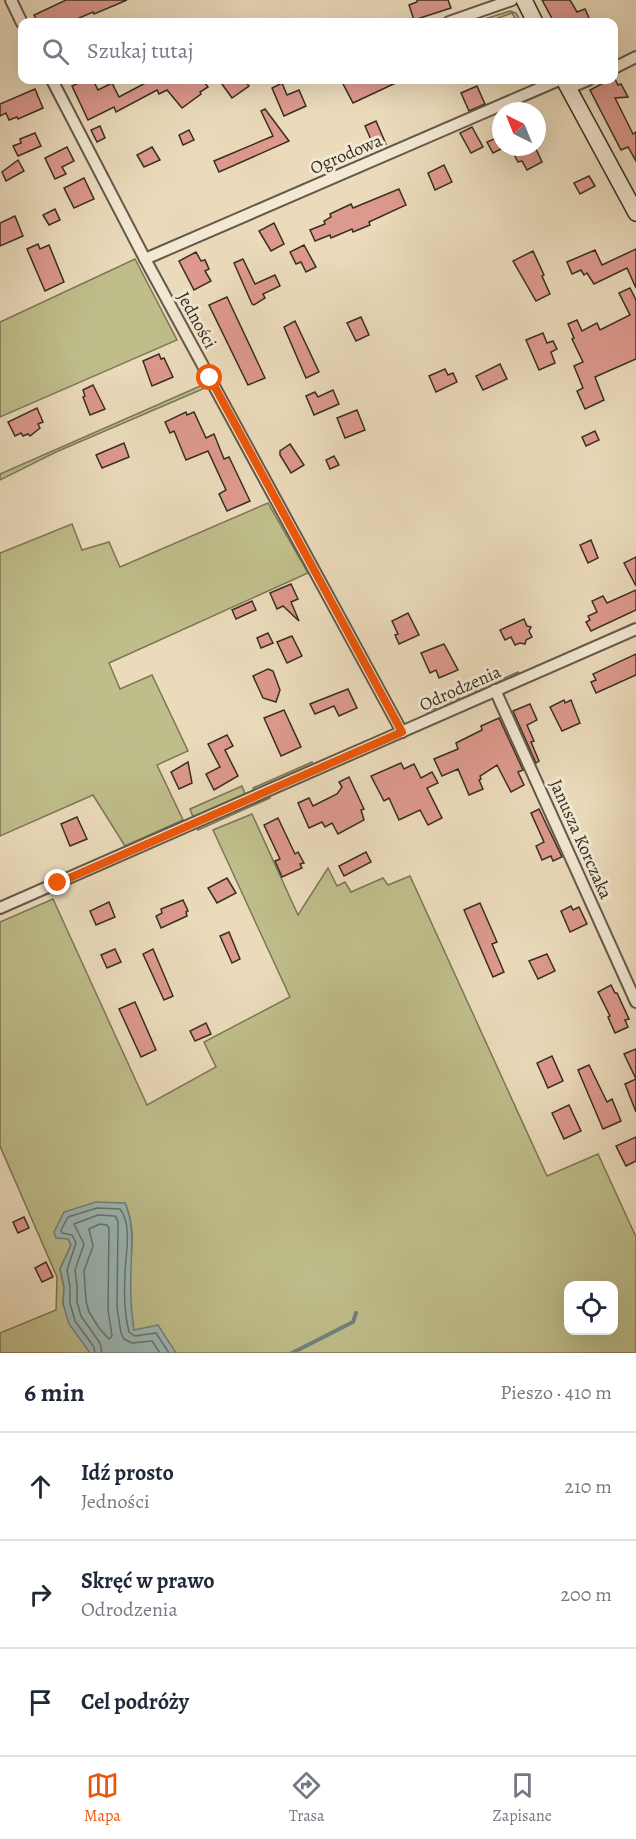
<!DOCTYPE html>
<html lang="pl">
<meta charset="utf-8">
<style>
body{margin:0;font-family:Alegreya,serif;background:#f6f6f7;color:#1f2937}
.controls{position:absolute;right:18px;bottom:18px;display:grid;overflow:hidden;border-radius:12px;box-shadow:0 6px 24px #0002}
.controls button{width:54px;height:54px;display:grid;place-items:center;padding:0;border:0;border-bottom:2px solid #e0e1e3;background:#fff;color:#1f2937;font:30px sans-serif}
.compass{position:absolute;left:492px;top:102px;width:54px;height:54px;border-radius:50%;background:#fff;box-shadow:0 6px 24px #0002;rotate:317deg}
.stop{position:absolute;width:18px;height:18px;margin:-14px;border:4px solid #ea580c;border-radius:50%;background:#fff}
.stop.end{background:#ea580c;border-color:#fff;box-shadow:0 2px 6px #0008}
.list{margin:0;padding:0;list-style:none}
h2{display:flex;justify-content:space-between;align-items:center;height:78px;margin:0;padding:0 24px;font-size:26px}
h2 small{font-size:20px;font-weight:400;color:#747a83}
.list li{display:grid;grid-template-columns:39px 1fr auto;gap:18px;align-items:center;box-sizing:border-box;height:108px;padding:0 24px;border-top:2px solid #e0e1e3}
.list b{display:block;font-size:22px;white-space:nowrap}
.list p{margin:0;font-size:20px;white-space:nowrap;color:#747a83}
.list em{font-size:20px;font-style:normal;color:#747a83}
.icon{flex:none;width:33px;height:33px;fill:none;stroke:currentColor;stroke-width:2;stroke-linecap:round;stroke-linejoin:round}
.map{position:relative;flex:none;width:636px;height:1353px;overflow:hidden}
.search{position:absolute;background:#fff;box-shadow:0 6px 24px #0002;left:18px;right:18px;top:18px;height:66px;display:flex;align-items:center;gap:15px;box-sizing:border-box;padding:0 21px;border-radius:12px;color:#747a83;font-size:22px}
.sheet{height:402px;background:#fff}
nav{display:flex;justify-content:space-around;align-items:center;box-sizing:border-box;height:84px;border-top:2px solid #e0e1e3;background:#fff;font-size:16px;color:#747a83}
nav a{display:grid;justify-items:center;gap:3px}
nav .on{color:#ea580c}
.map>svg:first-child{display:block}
.green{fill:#bfbe8b;stroke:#7c7658;stroke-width:1.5;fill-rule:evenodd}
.water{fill:#9bb9b8;stroke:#73817d;stroke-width:1.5}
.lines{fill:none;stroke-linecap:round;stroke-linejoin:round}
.shore{stroke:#6a746e;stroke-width:1.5}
.stream{stroke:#73817d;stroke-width:4}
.building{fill:#dd998d;stroke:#382e25;stroke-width:1.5}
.street-casing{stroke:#65594a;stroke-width:14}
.secondary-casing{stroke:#382e25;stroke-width:18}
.street{stroke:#f2e8d3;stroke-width:10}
.secondary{stroke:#f2e8d3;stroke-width:15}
.route{stroke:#ea580c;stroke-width:8}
.labels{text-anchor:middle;stroke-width:6;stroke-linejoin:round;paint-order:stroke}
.street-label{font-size:18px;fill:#382e25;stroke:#f2e8d3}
</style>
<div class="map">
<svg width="636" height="1353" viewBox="0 0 636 1353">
<rect width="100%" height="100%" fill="#ebdbbb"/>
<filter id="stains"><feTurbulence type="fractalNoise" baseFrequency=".00333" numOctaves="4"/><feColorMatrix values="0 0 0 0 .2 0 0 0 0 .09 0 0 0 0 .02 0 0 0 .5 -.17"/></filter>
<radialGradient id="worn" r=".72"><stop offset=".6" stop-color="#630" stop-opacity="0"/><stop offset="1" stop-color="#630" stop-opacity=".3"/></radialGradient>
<g class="green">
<polygon points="510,11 516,13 521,22 517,22 512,13 487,22 475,22"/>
<polygon points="135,259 177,340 0,417 0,322"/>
<polygon points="205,384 205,388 56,452 0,480 0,474"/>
<polygon points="268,503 308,573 109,663 120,689 152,675 188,751 157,765 183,820 125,846 93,795 0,836 0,553 72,524 82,550 109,542 120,567"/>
<polygon points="518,672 519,673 428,714 427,712"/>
<polygon points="312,762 313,764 254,790 253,788"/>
<polygon points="242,786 245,794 193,817 190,809"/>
<polygon points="269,797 270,798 198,830 197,828"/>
<path d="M 252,814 L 298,915 L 328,868 L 337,886 L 345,882 L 351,892 L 383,878 L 388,885 L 410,876 L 547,1176 L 598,1154 L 636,1237 L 636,1353 L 0,1353 L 0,1333 L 56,1310 L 57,1277 L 0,1146 L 0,922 L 53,899 L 147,1105 L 216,1067 L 204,1042 L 290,997 L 213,830 ZM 125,1203 C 135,1225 132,1248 130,1272 L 63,1304 L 64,1287 L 60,1269 L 71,1245 L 68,1239 ZM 568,1286 L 614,1286 L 614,1330 L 568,1330 Z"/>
</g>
<path class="water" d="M 96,1202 L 125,1203 C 135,1226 131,1248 131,1273 C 130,1292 131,1311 134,1330 L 158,1325 L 176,1353 L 90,1353 L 69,1324 L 63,1304 L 64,1287 L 60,1269 L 71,1245 L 68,1239 L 56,1238 L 54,1232 L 64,1212 Z"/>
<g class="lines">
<g class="shore">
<polygon points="100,1224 107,1225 109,1228 108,1309 112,1336 109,1339 99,1328 89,1312 86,1301 84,1271 93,1246 89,1229"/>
<path d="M 95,1353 L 94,1347 L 75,1321 L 70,1303 L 70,1286 L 67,1270 L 76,1243 L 72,1235 L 62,1233 L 61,1230 L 68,1217 L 97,1208 L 120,1209 C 133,1226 125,1254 125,1275 C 124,1294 124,1313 129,1332 L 135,1336 L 156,1333 L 169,1353"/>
<polyline points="102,1353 100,1343 81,1316 77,1302 77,1286 75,1270 84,1244 74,1224 98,1215 115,1216 118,1221 117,1308 121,1333 124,1339 132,1343 152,1341 160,1353"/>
</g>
<polyline class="stream" points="292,1353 353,1322 356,1313"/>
</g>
<g class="building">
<polygon points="66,0 127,0 94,14 93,12 70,22 38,22 34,15"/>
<polygon points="417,0 448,0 451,8 414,20 409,5 417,2"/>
<polygon points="542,0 570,0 577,12 585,9 589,18 582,22 554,22"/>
<polygon points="614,77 618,85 621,84 628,97 615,98 633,134 636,132 636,161 628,147 621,150 590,90 609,80 614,80"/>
<polygon points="85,80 93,80 98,90 112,83 119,97 151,80 203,80 208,87 200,92 201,94 182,108 167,90 159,94 157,90 116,112 114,107 88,120 72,86"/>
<polygon points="219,80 244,80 249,86 232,98"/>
<polygon points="341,80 402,80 353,103"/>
<polygon points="282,83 287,95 299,90 306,106 284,116 272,88"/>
<polygon points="477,86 485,104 469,111 461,93"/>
<polygon points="35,89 43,108 18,119 17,117 9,120 6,113 0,116 0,104"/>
<polygon points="265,109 289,141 219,172 214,161 273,136 261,111"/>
<polygon points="376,121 386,144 375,149 365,126"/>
<polygon points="100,126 105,138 97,142 91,130"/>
<polygon points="472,127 483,147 471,153 460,133"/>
<polygon points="189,130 194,140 183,145 179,135"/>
<polygon points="35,133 41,146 18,156 13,146 21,143 20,139"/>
<polygon points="501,136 501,149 493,153 487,142"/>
<polygon points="67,147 74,161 62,167 66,174 55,179 45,158"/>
<polygon points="152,147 160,160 144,167 137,155"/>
<polygon points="510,147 535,147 542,162 527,170 522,161 518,162"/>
<polygon points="18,160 24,171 6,181 2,172"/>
<polygon points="444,165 452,182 435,190 428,173"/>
<polygon points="589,176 595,186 580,194 574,183"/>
<polygon points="84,178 94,199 74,208 64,188"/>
<polygon points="399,189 406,205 369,222 370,225 353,232 352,229 331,238 330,235 315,241 310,230 325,224 324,221 331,217 330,214 351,204 353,208"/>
<polygon points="55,209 60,220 49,225 43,215"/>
<polygon points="15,216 23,236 0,246 0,223"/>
<polygon points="274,223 284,244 271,251 259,231"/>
<polygon points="38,244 40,249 49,245 64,282 45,291 27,249"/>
<polygon points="304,245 316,267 306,272 301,262 296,264 290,252"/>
<polygon points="636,249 636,288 627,268 594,284 587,273 584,275 581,270 572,274 567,262 595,250 602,265"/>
<polygon points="533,251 544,275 542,276 550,294 536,301 513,261"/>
<polygon points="196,252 201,261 205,260 209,269 205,271 211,281 194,290 179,261"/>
<polygon points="243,259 255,284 275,275 280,286 263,294 265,298 254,305 252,304 234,263"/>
<polygon points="630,288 636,300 636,359 595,377 604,400 585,409 577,391 583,388 574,366 583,362 572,339 574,338 568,324 577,320 582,331 597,323 600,330 630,315 619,293"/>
<polygon points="227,297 265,378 248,385 209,305"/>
<polygon points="361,317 369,335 356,341 347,323"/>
<polygon points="295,321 319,372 306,378 284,327"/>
<polygon points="543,333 547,343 553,341 557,349 551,352 555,363 539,370 526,340"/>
<polygon points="159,354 161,359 164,358 173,377 152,386 143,361"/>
<polygon points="500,364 507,379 483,390 476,376"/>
<polygon points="445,369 448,375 453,373 457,382 436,392 429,376"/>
<polygon points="93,385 105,409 90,415 83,397 85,396 83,390"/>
<polygon points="333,390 339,404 314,415 306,396 315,392 318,397"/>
<polygon points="37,408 43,422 38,424 40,428 30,436 28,434 23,436 21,433 15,436 8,422"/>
<polygon points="357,410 365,430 345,438 337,418"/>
<polygon points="186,412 187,415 194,412 206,438 214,434 224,459 229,457 250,501 227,511 219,494 226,490 208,451 186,460 174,431 170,433 165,422"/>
<polygon points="595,431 599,440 586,446 582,437"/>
<polygon points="124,443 129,457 102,468 96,455"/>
<polygon points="290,444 304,465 291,473 280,455 280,451"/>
<polygon points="334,456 339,465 330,469 326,460"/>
<polygon points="591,540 598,558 588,563 580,545"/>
<polygon points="636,557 636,586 624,563"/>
<polygon points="291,584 298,599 291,602 299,621 283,606 277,609 270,593"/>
<polygon points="636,590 636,610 591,631 586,622 590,620 588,616 597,612 592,601 603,596 607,603"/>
<polygon points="252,601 256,610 236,619 232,610"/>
<polygon points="408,613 419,635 399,644 395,635 398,634 392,621"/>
<polygon points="524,619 527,626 531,627 529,631 532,637 526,640 525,644 520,643 515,645 511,637 505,640 500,630"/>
<polygon points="268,633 273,643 261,648 257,638"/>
<polygon points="292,636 302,656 287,663 277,642"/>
<polygon points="444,644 458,670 439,678 436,670 430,673 421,653"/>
<polygon points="636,654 636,675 596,693 591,682 596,680 593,674"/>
<polygon points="268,669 273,671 280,690 276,702 263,698 253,676"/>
<polygon points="348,689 357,708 339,716 334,706 315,714 310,704"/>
<polygon points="564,700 565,703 571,700 580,723 562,731 550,707"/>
<polygon points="530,704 537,720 527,725 534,741 531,742 539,761 536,763 513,711"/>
<polygon points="284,710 301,747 281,756 264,718"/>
<polygon points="499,718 523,770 518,772 524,785 511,792 497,765 480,776 481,779 479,780 483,789 469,795 458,769 442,776 434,759 458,749 456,743 482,730 481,726"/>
<polygon points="227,735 233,746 225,750 238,776 214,790 206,774 220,767 208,744"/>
<polygon points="188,762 192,783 179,789 171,772"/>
<polygon points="401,763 404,769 414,764 421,778 432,772 438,783 427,788 442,818 428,825 420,810 399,820 389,798 384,801 371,776"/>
<polygon points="349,777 364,809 361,810 364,820 338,834 332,823 325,827 322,822 309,828 298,803 309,798 313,806 337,794 342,787 339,782"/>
<polygon points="539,809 562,857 553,861 551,856 542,860 536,846 544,842 531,813"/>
<polygon points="77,817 87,839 70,846 61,824"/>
<polygon points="278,818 295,854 298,852 304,863 300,864 302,868 282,877 275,861 280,859 264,825"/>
<polygon points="366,852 371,862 344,876 339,866"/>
<polygon points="227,878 236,893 217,903 208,888"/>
<polygon points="183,900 188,911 186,912 187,916 161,928 156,916 162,913 161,909"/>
<polygon points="109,902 115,917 96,925 90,911"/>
<polygon points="480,903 497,942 492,944 504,972 493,977 464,910"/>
<polygon points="571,906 573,910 579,907 587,924 570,932 561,911"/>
<polygon points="229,932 240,959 232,963 220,936"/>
<polygon points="115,949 121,962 107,968 101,955"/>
<polygon points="153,949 173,996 164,1000 143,954"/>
<polygon points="547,954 555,971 538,979 529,961"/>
<polygon points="611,985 615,993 617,993 629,1019 625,1020 628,1027 615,1033 608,1017 610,1016 598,992"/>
<polygon points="135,1002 156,1050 141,1057 119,1009"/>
<polygon points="206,1023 211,1034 195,1041 190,1031"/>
<polygon points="636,1049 636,1079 624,1054"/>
<polygon points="552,1056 563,1081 548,1088 537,1063"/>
<polygon points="589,1065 607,1102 612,1099 621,1121 603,1129 578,1070"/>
<polygon points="636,1079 636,1112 625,1084"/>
<polygon points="569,1105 581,1131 564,1139 552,1113"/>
<polygon points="636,1137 636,1161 626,1166 616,1146"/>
<polygon points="24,1217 29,1228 18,1233 13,1222"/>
<polygon points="46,1262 53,1277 42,1282 35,1268"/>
</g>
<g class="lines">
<defs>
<g id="street">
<polyline points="11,0 22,23"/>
<polyline points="449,22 512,0"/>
<polyline points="614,68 636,57"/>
<polyline points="52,80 145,259 402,732"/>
<polyline points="569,88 588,80"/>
<polyline points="145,259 559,80"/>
<polyline points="495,690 636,1002"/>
<polyline points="0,908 636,629"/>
</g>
<g id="secondary">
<polyline points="524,0 535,22"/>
<polyline points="564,80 636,213"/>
</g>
</defs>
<use href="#street" class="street-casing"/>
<use href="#secondary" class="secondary-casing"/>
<use href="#street" class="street"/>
<use href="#secondary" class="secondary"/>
</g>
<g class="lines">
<polyline class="route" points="58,883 402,732 210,378"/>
</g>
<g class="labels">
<g class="street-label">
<text transform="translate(346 154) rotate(-23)" y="6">Ogrodowa</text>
<text transform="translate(197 320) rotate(61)" y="6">Jedności</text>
<text transform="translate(460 688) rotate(-24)" y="6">Odrodzenia</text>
<text transform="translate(581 839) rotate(66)" y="6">Janusza Korczaka</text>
</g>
</g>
<rect width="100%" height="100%" filter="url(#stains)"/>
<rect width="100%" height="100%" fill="url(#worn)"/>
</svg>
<div class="controls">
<button><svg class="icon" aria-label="locate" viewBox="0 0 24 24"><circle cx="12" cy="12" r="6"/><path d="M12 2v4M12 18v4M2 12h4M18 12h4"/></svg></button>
</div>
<svg class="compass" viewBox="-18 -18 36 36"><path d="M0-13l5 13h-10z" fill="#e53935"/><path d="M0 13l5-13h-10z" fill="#747a83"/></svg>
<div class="stop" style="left:210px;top:378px"></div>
<div class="stop end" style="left:58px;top:883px"></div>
<div class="search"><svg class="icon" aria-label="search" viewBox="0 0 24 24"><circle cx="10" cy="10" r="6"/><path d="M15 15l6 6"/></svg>Szukaj tutaj</div>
</div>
<section class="sheet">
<h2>6 min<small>Pieszo · 410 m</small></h2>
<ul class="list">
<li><svg class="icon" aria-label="ahead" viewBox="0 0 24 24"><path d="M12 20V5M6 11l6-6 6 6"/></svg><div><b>Idź prosto</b><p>Jedności</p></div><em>210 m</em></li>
<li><svg class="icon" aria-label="right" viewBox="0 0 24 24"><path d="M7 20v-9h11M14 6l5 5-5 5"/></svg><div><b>Skręć w prawo</b><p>Odrodzenia</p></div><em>200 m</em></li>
<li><svg class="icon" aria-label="arrive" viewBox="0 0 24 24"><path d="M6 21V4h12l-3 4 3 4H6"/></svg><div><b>Cel podróży</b></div></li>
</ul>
</section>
<nav>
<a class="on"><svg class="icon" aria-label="map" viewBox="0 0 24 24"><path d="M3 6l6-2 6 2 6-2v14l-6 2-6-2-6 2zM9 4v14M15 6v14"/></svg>Mapa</a>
<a><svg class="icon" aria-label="directions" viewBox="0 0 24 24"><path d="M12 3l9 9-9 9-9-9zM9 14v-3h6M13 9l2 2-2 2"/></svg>Trasa</a>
<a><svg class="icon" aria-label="saved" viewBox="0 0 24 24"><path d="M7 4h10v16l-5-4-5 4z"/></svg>Zapisane</a>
</nav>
